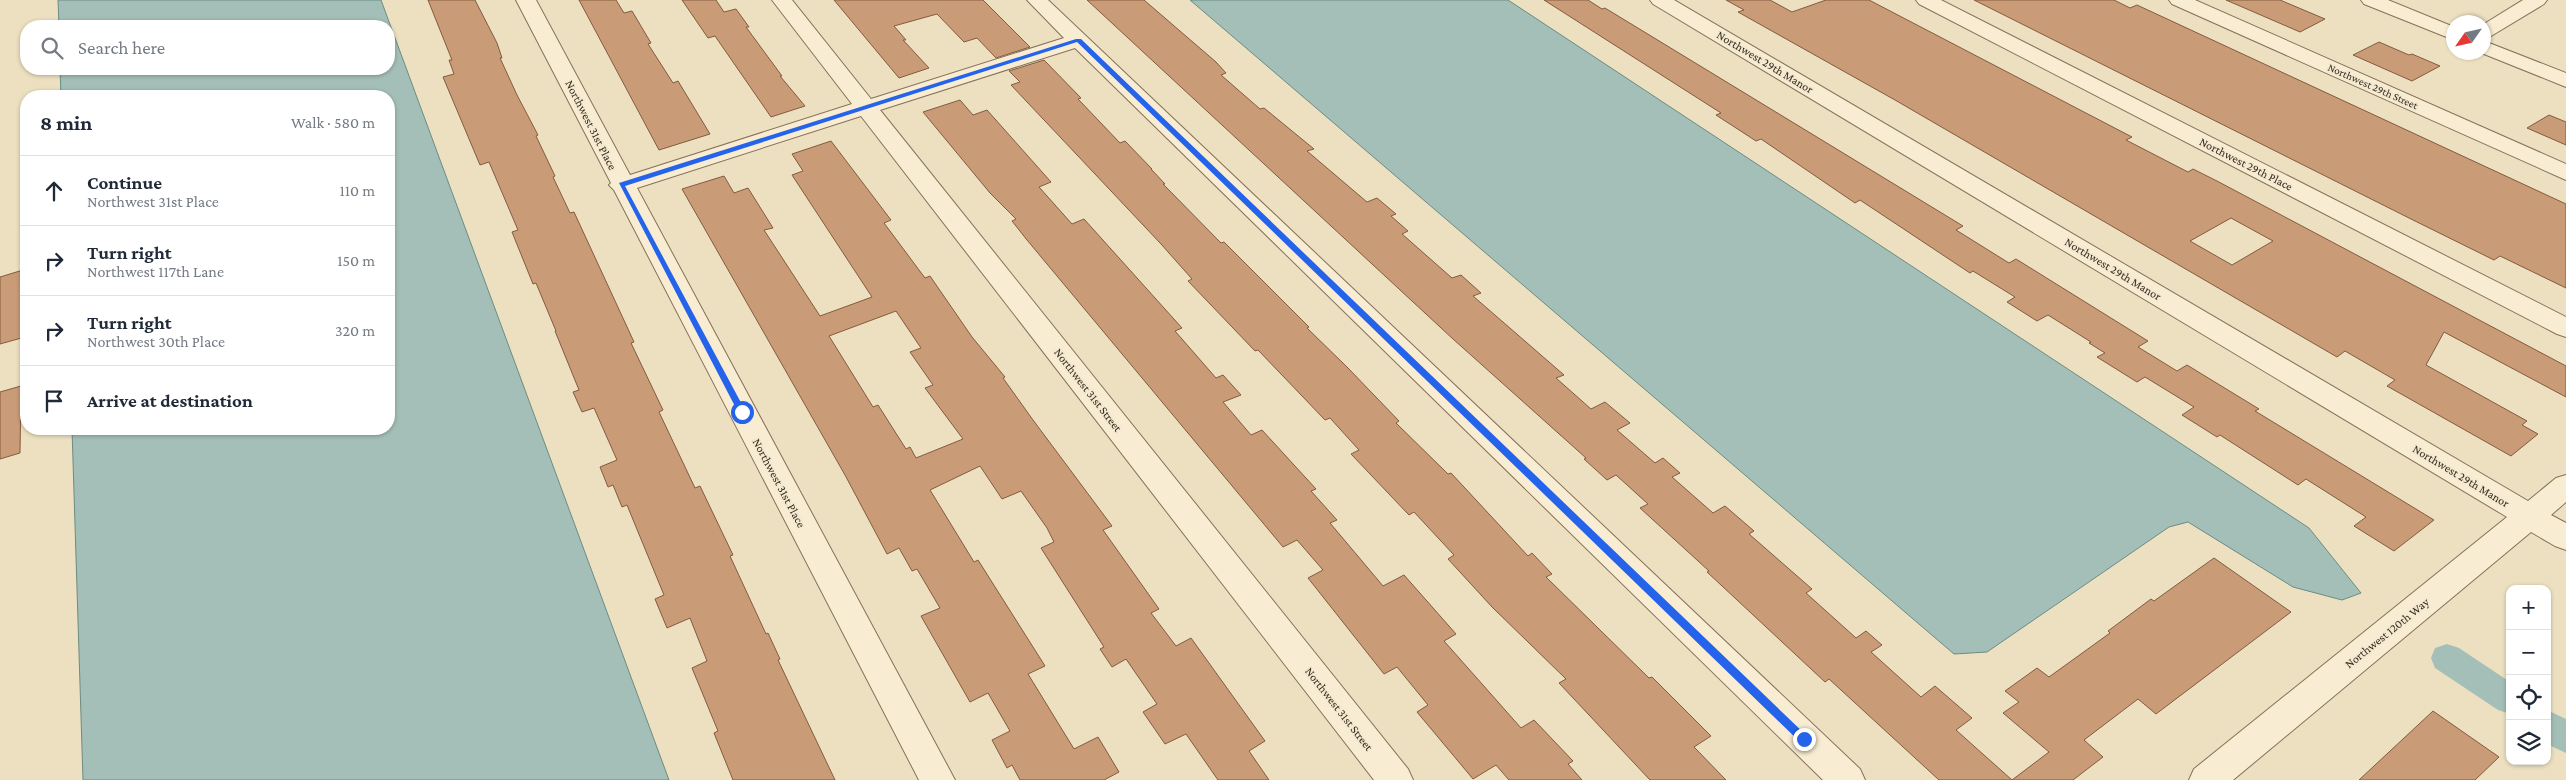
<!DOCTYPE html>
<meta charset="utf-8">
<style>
body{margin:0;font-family:"Crimson Pro",serif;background:#f2f2f3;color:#1f2937}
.controls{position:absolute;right:15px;bottom:15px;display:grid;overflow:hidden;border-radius:10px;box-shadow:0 1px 4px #0004}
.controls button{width:45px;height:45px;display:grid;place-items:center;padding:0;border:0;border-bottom:1px solid #e0e1e3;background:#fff;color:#1f2937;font:25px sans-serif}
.compass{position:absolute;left:2446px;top:15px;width:45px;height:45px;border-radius:50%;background:#fff;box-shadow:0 1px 4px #0004;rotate:236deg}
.stop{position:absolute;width:15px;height:15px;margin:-11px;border:4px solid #2563eb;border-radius:50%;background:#fff}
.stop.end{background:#2563eb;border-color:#fff;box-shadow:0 1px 5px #0008}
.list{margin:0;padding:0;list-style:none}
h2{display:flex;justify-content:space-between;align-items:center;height:65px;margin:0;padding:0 20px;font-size:21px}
h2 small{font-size:16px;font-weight:400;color:#747a83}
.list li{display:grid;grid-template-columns:32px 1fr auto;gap:15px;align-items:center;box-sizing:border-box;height:70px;padding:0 20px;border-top:1px solid #e0e1e3}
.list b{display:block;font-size:19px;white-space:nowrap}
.list p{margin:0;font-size:16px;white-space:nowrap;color:#747a83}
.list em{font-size:16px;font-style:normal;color:#747a83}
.icon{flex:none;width:28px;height:28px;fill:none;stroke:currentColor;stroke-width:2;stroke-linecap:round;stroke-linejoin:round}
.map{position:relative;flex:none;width:2566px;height:780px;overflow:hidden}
.search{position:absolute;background:#fff;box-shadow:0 1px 4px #0004;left:20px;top:20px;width:375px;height:55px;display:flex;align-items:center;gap:12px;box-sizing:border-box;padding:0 18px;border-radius:20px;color:#747a83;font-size:19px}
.panel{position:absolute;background:#fff;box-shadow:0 1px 4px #0004;left:20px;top:90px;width:375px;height:345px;border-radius:20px}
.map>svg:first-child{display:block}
.water{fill:#a3bfb7;stroke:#6b8c84}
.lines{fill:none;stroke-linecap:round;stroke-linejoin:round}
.canal{fill:#a3bfb7;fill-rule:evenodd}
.building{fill:#ca9b77;stroke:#835b3f;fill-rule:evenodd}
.minor-casing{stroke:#857159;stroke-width:2}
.minor{fill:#f8edd3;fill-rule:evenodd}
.route{fill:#2563eb}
.labels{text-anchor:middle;stroke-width:4;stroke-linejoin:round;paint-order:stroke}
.far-street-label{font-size:11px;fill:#35291d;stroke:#f4ead0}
.street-label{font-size:12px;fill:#35291d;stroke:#f4ead0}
</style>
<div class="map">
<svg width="2566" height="780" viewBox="0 0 2566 780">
<rect width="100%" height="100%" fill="#ece0c0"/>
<g class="water">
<polygon points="58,0 381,0 669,780 83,780 72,429 389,429 389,96 61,96 60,69 389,69 389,26 59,26"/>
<polygon points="1190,0 1508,0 2309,528 2361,593 2342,600 2293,587 2188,522 2169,527 1987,652 1954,654"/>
</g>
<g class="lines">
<g class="canal">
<polygon points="2447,644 2459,648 2510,682 2510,714 2498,710 2435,668 2431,658 2435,648"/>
<polygon points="2547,710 2566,719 2566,753 2547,744"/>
</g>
</g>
<g class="building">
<polygon points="428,0 475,0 497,43 502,58 500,58 517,95 538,135 536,136 555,176 553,177 570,213 574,212 634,342 631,343 663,410 659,412 695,488 700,486 733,555 730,556 766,634 768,633 780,659 778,660 835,780 733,780 714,733 718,731 692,668 707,661 690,618 667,628 655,599 664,595 627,505 622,507 613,485 608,487 600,467 617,460 594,408 582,412 573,392 579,390 555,331 556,331 536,283 533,284 512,232 518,230 489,162 480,165 443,77 454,74 449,60 452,60"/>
<polygon points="579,0 616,0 624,13 632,11 651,43 648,44 673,83 678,81 710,134 659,150"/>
<polygon points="682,0 716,0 724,12 736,9 749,27 746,27 782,76 780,76 805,106 771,117 715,36 708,38"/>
<polygon points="834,0 983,0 1030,47 996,58 977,38 964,42 937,14 894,26 906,40 903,40 929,68 899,78"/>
<polygon points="1087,0 1144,0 1216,62 1226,73 1221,75 1260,109 1264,108 1314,149 1307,151 1367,202 1377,198 1396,214 1391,216 1408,231 1402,234 1452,278 1461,275 1481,293 1473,296 1564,375 1556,378 1591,409 1605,402 1630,423 1617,430 1655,463 1663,458 1680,473 1672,477 1713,513 1725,506 1754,531 1749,534 1812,589 1806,593 1856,638 1866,631 1882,645 1871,652 1921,697 1935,686 1972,718 1956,730 2012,780 2049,752 2003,713 2019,702 2005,691 2037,668 2049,677 2110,633 2108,631 2151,599 2154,601 2214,558 2291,612 2156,714 2138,699 2084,740 2103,757 2073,780 1939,780 1829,679 1825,682 1707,572 1709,571 1640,508 1648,504 1616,475 1607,480 1584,459 1586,458 1453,339"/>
<polygon points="1544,0 1588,0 1602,9 1605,8 1963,226 1956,230 2009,263 2016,259 2148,341 2138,347 2177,371 2187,365 2259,409 2255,411 2434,520 2394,551 2354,526 2366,517 2306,479 2298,485 2220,435 2217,437 2182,415 2194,407 2145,377 2137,382 2097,357 2105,353 2089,343 2091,342 2048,315 2037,321 2007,302 2015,297 1973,271 1970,273 1860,200 1855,203 1761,139 1756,141 1716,115 1721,113"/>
<path d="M 1726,0 L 1770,0 L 1792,12 L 1826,0 L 1869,0 L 2132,137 L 2126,140 L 2188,172 L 2193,169 L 2217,181 L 2566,366 L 2566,397 L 2444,332 L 2426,365 L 2527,421 L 2522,425 L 2538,434 L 2511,456 L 2387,386 L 2395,380 L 2345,351 L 2337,357 L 1895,100 L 1738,12 L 1744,10 ZM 2231,218 L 2273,241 L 2232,265 L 2190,241 Z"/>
<polygon points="1974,0 2114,0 2130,8 2137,5 2566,204 2566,288 2500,256 2494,260 2413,220"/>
<polygon points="2226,0 2280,0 2325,19 2300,32"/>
<polygon points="2379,42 2409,55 2412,54 2440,66 2412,81 2353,55"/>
<polygon points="1044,60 1081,98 1078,99 1120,143 1125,141 1152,169 1151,169 1165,184 1163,184 1221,243 1224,242 1309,327 1307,328 1347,367 1399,421 1396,423 1448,474 1451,473 1528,556 1532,553 1552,574 1546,577 1649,678 1652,677 1711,736 1694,747 1726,780 1650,780 1559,683 1566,679 1492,607 1448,559 1454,555 1414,512 1409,515 1351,454 1359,450 1330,418 1325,420 1258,350 1255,351 1188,281 1192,279 1161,244 1011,85 1020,82 1009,71"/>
<polygon points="960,100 973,115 987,110 1051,182 1039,187 1072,224 1084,219 1182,328 1175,331 1216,378 1223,375 1241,395 1223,402 1251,435 1262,430 1316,489 1311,491 1337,520 1330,523 1383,586 1404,575 1456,634 1444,641 1521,728 1534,720 1573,761 1568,764 1582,780 1509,780 1496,765 1473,779 1417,712 1428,705 1397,667 1384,674 1308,578 1323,570 1297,540 1283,547 1027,240 1012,221 1016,219 990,193 923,112"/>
<polygon points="2549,115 2566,122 2566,145 2527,128"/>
<path d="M 831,141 L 891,220 L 884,223 L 925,278 L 930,276 L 972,337 L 1005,377 L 1003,378 L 1033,420 L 1112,526 L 1103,530 L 1159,609 L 1151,613 L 1176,646 L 1191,638 L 1265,741 L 1249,751 L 1269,780 L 1218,780 L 1186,734 L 1165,744 L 1143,712 L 1157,704 L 1126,659 L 1112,667 L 1100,649 L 1104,647 L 1041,548 L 1054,542 L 1047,528 L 1021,491 L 1002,499 L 980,466 L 930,490 L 974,562 L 978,560 L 1045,666 L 1028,674 L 1074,749 L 1098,737 L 1119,772 L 1104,780 L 1020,780 L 1012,765 L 1007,768 L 992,740 L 1010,731 L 988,693 L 970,702 L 921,616 L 940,608 L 917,569 L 912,571 L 899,548 L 887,554 L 845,475 L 682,189 L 724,176 L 734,193 L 748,188 L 773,228 L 764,230 L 820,316 L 872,297 L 792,175 L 803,171 L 792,154 ZM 896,311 L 921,348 L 910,352 L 933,385 L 925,388 L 963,439 L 916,458 L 910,447 L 906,449 L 878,405 L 873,407 L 829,336 Z"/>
<polygon points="23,270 25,337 0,344 0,277"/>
<polygon points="21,386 20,453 0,459 0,392"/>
<polygon points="2433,711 2499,757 2475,780 2359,780"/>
</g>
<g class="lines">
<defs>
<g id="minor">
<polygon points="516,0 536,0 630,175 852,104 772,0 792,0 871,99 1064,38 1027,0 1048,0 1860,769 1865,780 1823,780 1075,48 880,110 1408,769 1413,780 1374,780 861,116 637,188 955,780 919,780 614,190 609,185 611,183"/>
<polygon points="1650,0 1674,0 2528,501 2556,478 2566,475 2566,502 2551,515 2566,523 2566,550 2555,546 2531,532 2233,780 2189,780 2194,769 2507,517 1653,4"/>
<polygon points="1916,0 1941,0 2566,317 2566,337 2557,334 1919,4"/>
<polygon points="2169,0 2195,0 2566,164 2566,180 2172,4"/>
<polygon points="2361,0 2388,0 2454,27 2454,40 2364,4"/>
<polygon points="2523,0 2547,0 2544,4 2491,36 2484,38 2484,24"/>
<polygon points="2484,41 2566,73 2566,87 2479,52 2484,52"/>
</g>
</defs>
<use href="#minor" class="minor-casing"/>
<use href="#minor" class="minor"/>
</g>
<polygon class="route" points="1076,39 1081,39 1807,736 1807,742 1800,742 1077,42 625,186 746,412 739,414 619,183"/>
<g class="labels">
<g class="far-street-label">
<text transform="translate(2373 86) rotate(24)" y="4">Northwest 29th Street</text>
</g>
<g class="street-label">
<text transform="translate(1765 62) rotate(31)" y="4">Northwest 29th Manor</text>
<text transform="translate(591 125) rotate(63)" y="4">Northwest 31st Place</text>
<text transform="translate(2246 164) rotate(27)" y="4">Northwest 29th Place</text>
<text transform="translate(2113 269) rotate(31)" y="4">Northwest 29th Manor</text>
<text transform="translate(1088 390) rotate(52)" y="4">Northwest 31st Street</text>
<text transform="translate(2461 476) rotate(31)" y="4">Northwest 29th Manor</text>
<text transform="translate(779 483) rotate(62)" y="4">Northwest 31st Place</text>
<text transform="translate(2387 633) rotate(-39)" y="4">Northwest 120th Way</text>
<text transform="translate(1339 709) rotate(52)" y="4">Northwest 31st Street</text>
</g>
</g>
</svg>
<div class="controls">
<button>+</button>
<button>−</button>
<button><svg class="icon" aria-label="locate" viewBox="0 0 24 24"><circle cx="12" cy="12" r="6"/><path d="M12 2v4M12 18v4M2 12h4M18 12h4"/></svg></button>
<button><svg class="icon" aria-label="layers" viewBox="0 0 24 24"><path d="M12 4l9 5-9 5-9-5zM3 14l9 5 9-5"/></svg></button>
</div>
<svg class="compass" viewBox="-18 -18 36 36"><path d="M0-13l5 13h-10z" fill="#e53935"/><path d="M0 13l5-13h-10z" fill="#747a83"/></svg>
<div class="stop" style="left:742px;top:412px"></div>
<div class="stop end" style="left:1804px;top:739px"></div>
<div class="search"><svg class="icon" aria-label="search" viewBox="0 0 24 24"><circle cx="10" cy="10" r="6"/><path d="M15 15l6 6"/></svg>Search here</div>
<section class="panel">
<h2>8 min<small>Walk · 580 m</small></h2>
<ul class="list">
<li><svg class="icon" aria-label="ahead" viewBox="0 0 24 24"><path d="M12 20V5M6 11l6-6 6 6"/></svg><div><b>Continue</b><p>Northwest 31st Place</p></div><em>110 m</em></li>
<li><svg class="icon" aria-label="right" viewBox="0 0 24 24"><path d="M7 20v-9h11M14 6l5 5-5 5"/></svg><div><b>Turn right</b><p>Northwest 117th Lane</p></div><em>150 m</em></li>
<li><svg class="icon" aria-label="right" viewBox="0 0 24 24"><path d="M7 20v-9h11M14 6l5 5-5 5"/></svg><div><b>Turn right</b><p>Northwest 30th Place</p></div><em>320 m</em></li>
<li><svg class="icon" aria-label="arrive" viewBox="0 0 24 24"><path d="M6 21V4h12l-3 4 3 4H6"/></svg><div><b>Arrive at destination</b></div></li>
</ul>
</section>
</div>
